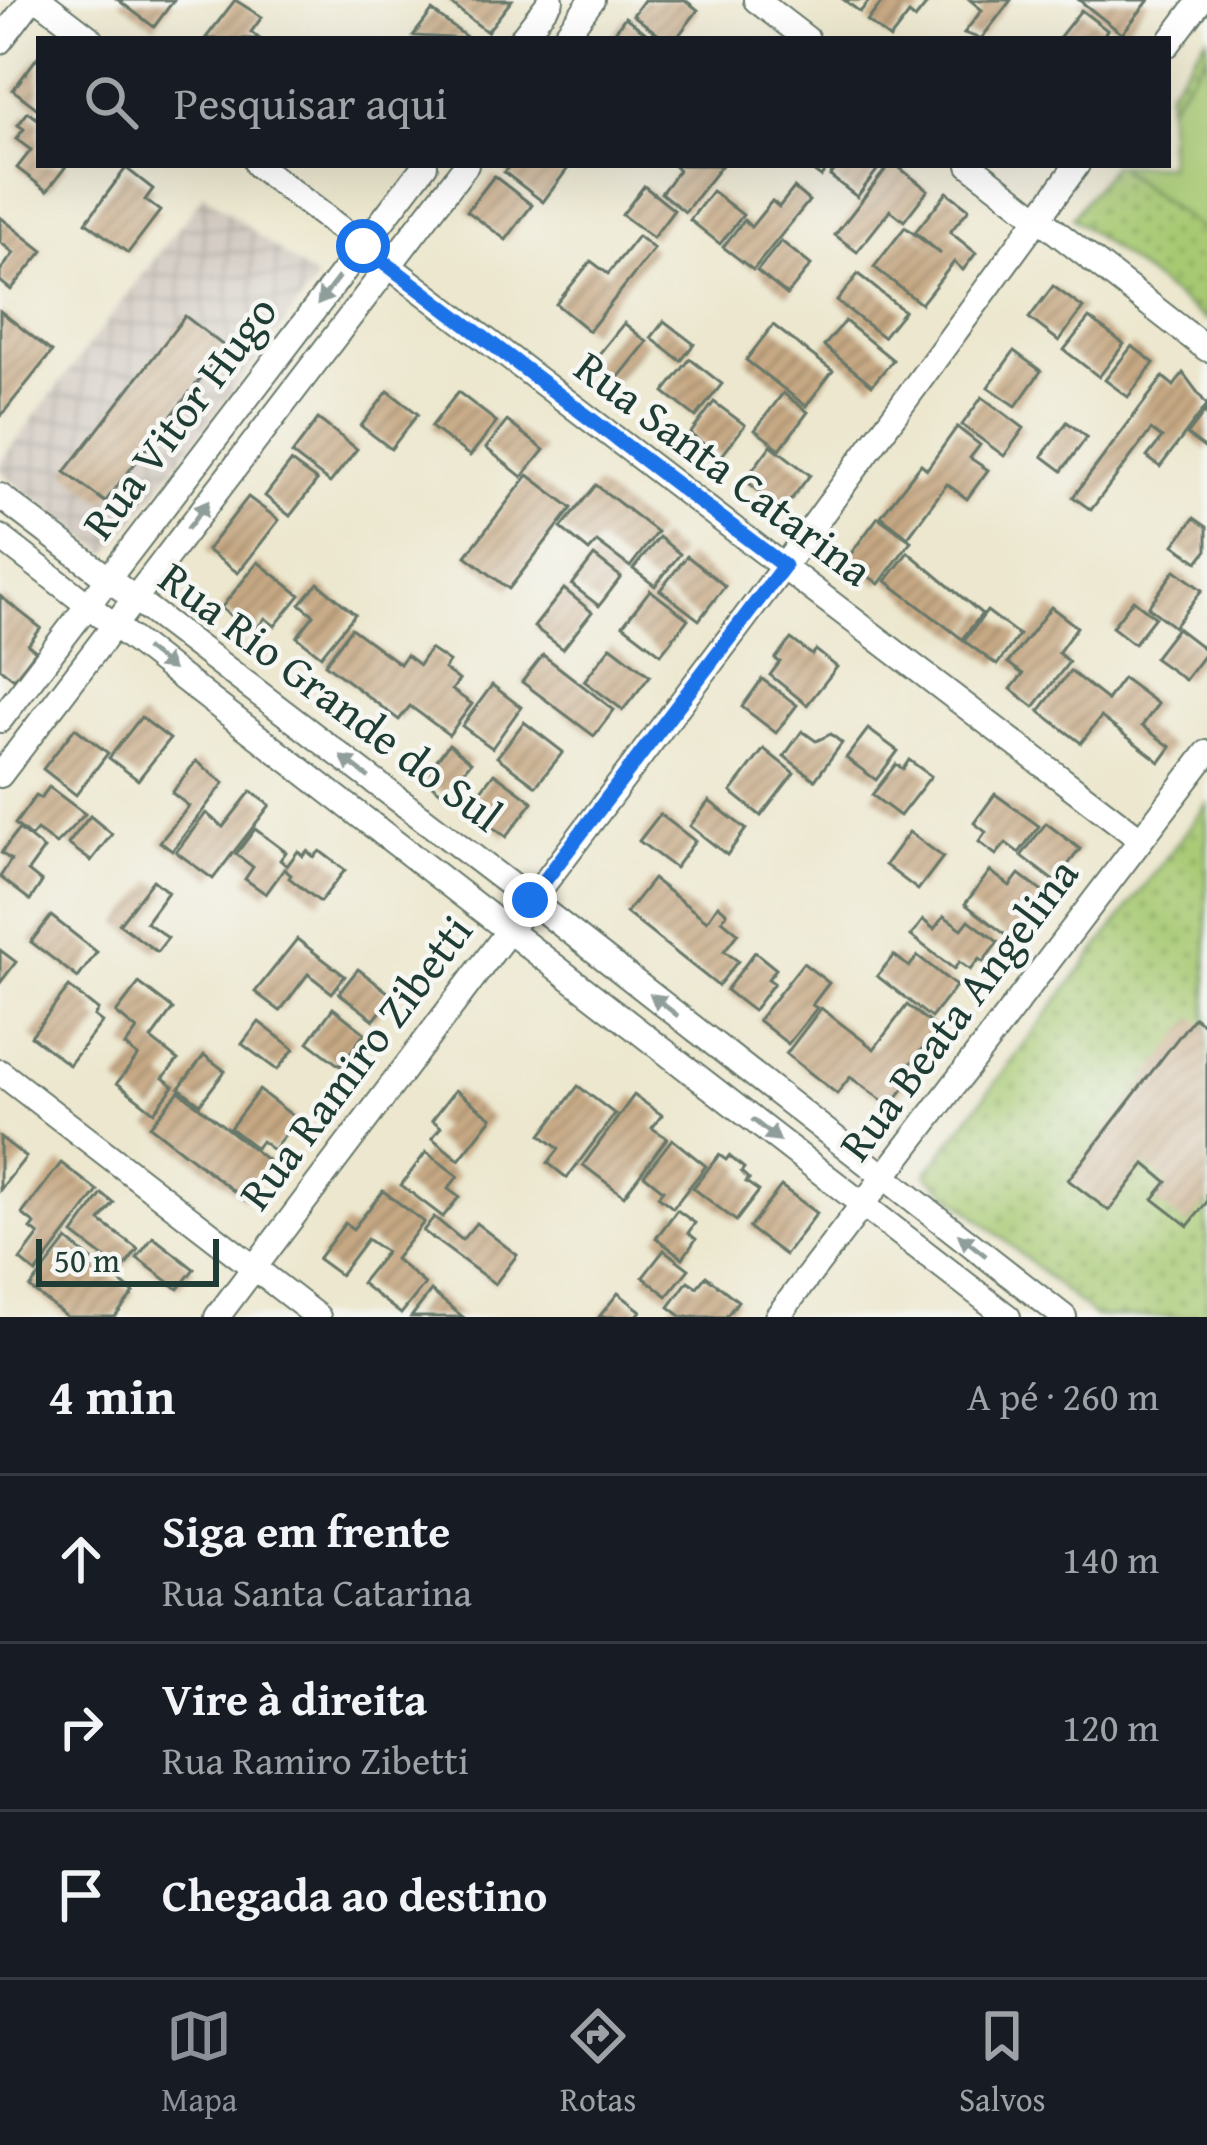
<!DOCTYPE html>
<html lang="pt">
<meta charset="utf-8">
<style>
body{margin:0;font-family:"Gentium Book Plus",serif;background:#20242c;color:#f1f3f6}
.scale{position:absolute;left:36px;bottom:30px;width:183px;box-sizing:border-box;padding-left:12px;border:6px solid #1f3d34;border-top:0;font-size:33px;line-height:42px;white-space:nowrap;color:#1f3d34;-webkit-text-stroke:9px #f6f6f2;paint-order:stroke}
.stop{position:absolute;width:36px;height:36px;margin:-27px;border:9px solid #1a73e8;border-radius:50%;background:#fff}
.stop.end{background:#1a73e8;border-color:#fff;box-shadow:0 3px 12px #0008}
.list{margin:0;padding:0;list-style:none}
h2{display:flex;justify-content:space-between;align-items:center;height:156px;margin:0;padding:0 48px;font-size:51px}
h2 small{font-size:39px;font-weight:400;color:#9ea1a6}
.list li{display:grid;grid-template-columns:78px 1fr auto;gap:36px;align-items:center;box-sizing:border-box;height:168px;padding:0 48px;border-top:3px solid #363941}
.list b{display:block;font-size:45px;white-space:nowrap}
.list p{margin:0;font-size:39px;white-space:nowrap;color:#9ea1a6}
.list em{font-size:39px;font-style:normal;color:#9ea1a6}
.icon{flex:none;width:66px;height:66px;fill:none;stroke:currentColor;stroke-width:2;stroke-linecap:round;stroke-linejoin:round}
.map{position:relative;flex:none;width:1207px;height:1317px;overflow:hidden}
.search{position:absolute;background:#171b24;box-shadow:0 12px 48px #0002;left:36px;right:36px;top:36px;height:132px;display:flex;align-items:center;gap:30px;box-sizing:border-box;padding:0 42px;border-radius:0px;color:#9ea1a6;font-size:45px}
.sheet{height:660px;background:#171b24}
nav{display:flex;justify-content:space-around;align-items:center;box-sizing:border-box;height:168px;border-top:3px solid #363941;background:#171b24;font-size:33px;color:#9ea1a6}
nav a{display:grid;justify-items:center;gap:6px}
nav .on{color:#8c9099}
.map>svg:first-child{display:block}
.industrial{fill:url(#industrial-grid)}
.grass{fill:url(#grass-dots);stroke:#638353;stroke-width:3}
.pitch{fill:#a7c972;stroke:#638353;stroke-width:3}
.building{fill:url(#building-hatch)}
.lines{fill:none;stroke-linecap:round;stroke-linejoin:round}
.minor-casing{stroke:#67786a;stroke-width:28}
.minor{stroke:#fff;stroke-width:24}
.oneway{fill:#8f9e9a}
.route{stroke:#1a73e8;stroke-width:15}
.labels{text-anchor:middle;stroke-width:9;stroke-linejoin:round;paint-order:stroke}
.street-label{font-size:45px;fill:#1f3d34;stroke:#f6f6f2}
</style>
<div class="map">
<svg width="1207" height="1317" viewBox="0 0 1207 1317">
<defs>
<pattern id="industrial-grid" width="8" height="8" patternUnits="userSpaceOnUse" patternTransform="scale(3)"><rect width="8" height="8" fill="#ccc2b9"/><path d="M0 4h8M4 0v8" fill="none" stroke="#a59f97"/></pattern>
<pattern id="grass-dots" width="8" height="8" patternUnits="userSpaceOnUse" patternTransform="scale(3)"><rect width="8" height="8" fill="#a7c972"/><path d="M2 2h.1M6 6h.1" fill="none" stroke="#87a45e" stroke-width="1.8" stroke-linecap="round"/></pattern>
<pattern id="building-hatch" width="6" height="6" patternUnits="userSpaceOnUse" patternTransform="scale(3)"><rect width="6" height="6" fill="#c7a984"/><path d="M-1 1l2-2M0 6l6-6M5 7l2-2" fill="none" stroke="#a18b6d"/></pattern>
</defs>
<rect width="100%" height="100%" fill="#f6f6f2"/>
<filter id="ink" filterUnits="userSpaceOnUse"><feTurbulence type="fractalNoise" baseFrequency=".00833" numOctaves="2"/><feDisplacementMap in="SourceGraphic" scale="24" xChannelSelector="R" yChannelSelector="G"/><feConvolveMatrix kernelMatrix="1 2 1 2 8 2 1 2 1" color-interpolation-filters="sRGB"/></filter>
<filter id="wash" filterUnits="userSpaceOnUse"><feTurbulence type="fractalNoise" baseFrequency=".004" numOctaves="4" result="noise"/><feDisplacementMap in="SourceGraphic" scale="48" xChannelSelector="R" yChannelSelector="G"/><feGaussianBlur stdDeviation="2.7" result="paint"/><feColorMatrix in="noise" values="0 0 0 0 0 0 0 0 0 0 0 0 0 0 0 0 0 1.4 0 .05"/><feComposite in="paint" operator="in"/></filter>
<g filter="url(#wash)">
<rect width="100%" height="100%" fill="#ece7ce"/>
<polygon class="industrial" points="204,194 317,280 108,554 0,472 0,462"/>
<g class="grass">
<polygon points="1207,37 1207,54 1168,106 1168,90"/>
<polygon points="1112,165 1124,165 1121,170 1207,234 1207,321 1072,218"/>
<polygon points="1207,804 1207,1317 1095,1317 926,1174"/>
</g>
<polygon class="pitch" points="1207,54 1207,234 1121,169 1124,165 1168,165 1168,106"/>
<g id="blocks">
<g class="building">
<polygon points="118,0 174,0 154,27"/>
<polygon points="235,0 262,17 251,32 260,39 205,39"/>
<polygon points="446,0 512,0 487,32"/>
<polygon points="644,0 685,0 698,10 676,39 664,39 633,15"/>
<polygon points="844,0 870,0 860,12"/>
<polygon points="884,0 923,0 927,4 915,19 909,14 890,39 867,21"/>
<polygon points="970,0 1011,0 981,39 964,33 982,10"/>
<polygon points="1079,0 1149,0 1122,34"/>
<polygon points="1081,10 1107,30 1101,39 1058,39"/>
<polygon points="432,11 469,39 413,36"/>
<polygon points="625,17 646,33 642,39 610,39"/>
<polygon points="39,55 39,110 13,90"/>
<polygon points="28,112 39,120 39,165 67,165 47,191 17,168 31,150 16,139 24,129 18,125"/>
<polygon points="510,165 567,165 569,167 543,202 504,172"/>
<polygon points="673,165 722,165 685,212 661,193 679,170"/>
<polygon points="805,165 830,165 821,177"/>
<polygon points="839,165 881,165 857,197 830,176"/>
<polygon points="889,165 896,165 928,190 904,221 890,210 857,252 835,235"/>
<polygon points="126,168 153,189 145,200 160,211 128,253 86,222"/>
<polygon points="494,176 532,205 506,240 467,211"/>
<polygon points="644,186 674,210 653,238 622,215"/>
<polygon points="794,188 809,201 753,270 723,247 744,220 751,227 772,201 779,207"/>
<polygon points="712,191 743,215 720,244 690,220"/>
<polygon points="947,192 969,209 950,232 976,253 963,270 954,262 921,304 874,267 905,227 941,254 915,232"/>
<polygon points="0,217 43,251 11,290 0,281 0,271 14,253 0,242"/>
<polygon points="638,236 654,249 589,331 556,304 591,261 608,274"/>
<polygon points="781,241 811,265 787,295 757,271"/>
<polygon points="858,274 904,311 883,337 837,301"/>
<polygon points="1053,286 1083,308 1059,341 1029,318"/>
<polygon points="0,311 52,352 0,417"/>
<polygon points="185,316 225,347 105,502 65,472"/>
<polygon points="1089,318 1124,344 1099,377 1064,350"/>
<polygon points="664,321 694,344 681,361 651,338"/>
<polygon points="845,321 893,360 872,385 824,346"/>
<polygon points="624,323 647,342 614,383 591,364"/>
<polygon points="773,325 833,371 806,406 746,360"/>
<polygon points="1132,346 1154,363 1128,397 1105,380"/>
<polygon points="1014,351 1041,371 1016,406 988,387"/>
<polygon points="690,359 722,384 696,417 664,392"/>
<polygon points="1183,373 1207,405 1160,467 1147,457 1162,438 1151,430 1091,510 1073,497 1163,377 1174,386"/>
<polygon points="388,391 418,414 391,449 361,426"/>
<polygon points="458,392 497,422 470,456 431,427"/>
<polygon points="783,393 808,412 780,449 755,430"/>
<polygon points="982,397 1024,428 1004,456 962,425"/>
<polygon points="714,402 745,425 721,457 690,434"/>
<polygon points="1207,409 1207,450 1187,435"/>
<polygon points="318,419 357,449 330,483 292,454"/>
<polygon points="507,421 544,450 522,477 486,448"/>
<polygon points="1067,422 1087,437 1062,471 1042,456"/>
<polygon points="957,427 980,445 970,458 988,470 967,499 947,484 908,537 881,516 921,464 927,469"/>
<polygon points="771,445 810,475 783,510 745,480"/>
<polygon points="291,462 317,481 290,516 265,496"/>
<polygon points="528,475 572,508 509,589 466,556"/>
<polygon points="596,485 657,532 630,567 597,542 589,551 561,528"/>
<polygon points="248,497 279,520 238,573 207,550"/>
<polygon points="878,517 911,541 879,584 846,560"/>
<polygon points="1194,518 1207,527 1207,550 1198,562 1174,545"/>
<polygon points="659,537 680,554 655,586 633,569"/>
<polygon points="908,552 982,614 962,639 886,581"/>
<polygon points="594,556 621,577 599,606 572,585"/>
<polygon points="687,556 725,586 699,620 660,590"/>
<polygon points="258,562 300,595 275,626 265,618 253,633 221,608"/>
<polygon points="1175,570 1202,590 1174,627 1148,607"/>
<polygon points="318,583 355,614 321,656 297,637 314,615 300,604"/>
<polygon points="564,589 592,612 563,649 534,627"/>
<polygon points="650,590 688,619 661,654 623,625"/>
<polygon points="0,596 41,628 28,645 36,651 14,679 0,668"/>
<polygon points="1133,600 1155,617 1134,644 1112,627"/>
<polygon points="1051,607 1077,627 1058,653 1069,662 1034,707 1011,689 1023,674 1008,663"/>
<polygon points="987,611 1019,635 997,665 964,641"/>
<polygon points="351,628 400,664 406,655 419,665 430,649 449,662 444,669 459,680 452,690 472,704 449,735 410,706 399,720 325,664"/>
<polygon points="1177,628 1207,651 1185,680 1154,658"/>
<polygon points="791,639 812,655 816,650 837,667 807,705 770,675 780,662 775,659"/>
<polygon points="611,646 650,676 623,710 584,681"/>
<polygon points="543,655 614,710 594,736 522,682"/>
<polygon points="1070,671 1107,700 1123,678 1158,704 1142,726 1171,747 1160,762 1101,717 1081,743 1039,711"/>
<polygon points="762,679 797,705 776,733 742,707"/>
<polygon points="492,685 521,707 492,748 462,726"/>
<polygon points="141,717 170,739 138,780 109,758"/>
<polygon points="524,722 563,752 536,786 497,757"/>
<polygon points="75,728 108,753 76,795 43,769"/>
<polygon points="868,729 898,751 876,780 846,758"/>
<polygon points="802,731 816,741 831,734 842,743 815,780 784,756"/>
<polygon points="449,744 471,762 445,795 423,778"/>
<polygon points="764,749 794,773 761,816 731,792"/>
<polygon points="909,760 931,776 900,816 872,795 896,764 903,769"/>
<polygon points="196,761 224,783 172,851 160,842 189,806 172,793"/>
<polygon points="494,773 533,802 506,837 467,808"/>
<polygon points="49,787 85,814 56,844 37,830 31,837 15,824 36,795 41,798"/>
<polygon points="251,791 270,805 213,879 176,852 206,813 223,827"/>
<polygon points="995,794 1039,826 1019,853 1006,843 996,855 979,842 986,832 974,823"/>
<polygon points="709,801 746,829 727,855 690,826"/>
<polygon points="660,814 695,841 675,868 639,841"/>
<polygon points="90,816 112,834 91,861 68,844"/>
<polygon points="1046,823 1080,849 1055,882 1021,856"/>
<polygon points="19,829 44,849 28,871 42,882 30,900 0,877 11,860 1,853"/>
<polygon points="255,829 286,852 280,860 287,866 298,851 303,856 307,851 314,857 320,851 345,870 320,902 289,878 291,875 284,869 266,894 245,879 253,867 236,854"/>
<polygon points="909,832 943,857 918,890 885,865"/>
<polygon points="990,871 1010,886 1019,874 1045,894 1011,939 965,904"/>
<polygon points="653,879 707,921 718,905 727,913 722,920 738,933 724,951 738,961 718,986 626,913"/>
<polygon points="153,880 168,892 146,922 168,938 157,952 119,924"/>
<polygon points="51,916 97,952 78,978 31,942"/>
<polygon points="944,916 962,929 969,920 998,942 983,962 979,959 970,970 959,962 954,969 911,936 923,920 934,929"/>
<polygon points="297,939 345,976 332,993 308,974 280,1011 255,992"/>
<polygon points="0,950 16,962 0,983"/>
<polygon points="755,952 776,969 768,979 774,983 753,1011 726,990"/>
<polygon points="894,955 909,967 918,956 956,986 931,1018 877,976"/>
<polygon points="803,963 829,983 812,1005 817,1008 788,1044 758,1020"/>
<polygon points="358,969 393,996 374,1020 339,993"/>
<polygon points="139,983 173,1009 151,1039 178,1060 163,1078 174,1086 154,1112 117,1083 138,1056 125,1046 137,1030 116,1013"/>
<polygon points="69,987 98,1010 94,1016 102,1022 69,1065 31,1036"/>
<polygon points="907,1005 938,1029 904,1072 912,1078 890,1106 850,1077 837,1094 786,1054 821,1008 874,1049"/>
<polygon points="333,1008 365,1033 340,1066 308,1042"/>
<polygon points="1194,1017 1207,1027 1207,1202 1188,1226 1153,1199 1167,1182 1145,1164 1109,1211 1068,1180"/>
<polygon points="259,1022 294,1049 277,1070 242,1044"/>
<polygon points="204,1055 225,1071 200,1104 179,1088"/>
<polygon points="578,1086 615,1114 567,1178 548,1163 559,1149 541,1135"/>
<polygon points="259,1090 297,1119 273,1150 261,1141 256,1148 230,1128"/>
<polygon points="455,1090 492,1118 459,1160 432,1138 441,1127 432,1120"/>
<polygon points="179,1091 272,1164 245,1200 150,1126"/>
<polygon points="634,1095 662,1115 652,1128 667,1138 624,1196 583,1165"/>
<polygon points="0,1137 26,1157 0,1190"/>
<polygon points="672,1139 706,1166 673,1208 658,1196 663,1190 644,1175"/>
<polygon points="426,1152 458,1176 448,1189 459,1197 443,1217 401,1185"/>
<polygon points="719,1155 726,1160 729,1156 744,1168 741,1172 749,1179 746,1182 759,1191 736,1221 693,1188"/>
<polygon points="61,1163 98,1191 36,1273 20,1260 39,1235 31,1229 35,1224 22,1214"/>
<polygon points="781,1186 817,1213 785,1255 749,1228"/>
<polygon points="383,1191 424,1222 395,1259 425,1284 401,1314 361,1283 386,1252 367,1239 340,1275 318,1259 345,1223 353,1229"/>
<polygon points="102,1194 114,1203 100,1221 138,1249 122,1271 73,1234"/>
<polygon points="677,1210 695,1223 688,1233 696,1239 683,1258 656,1238"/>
<polygon points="434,1217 462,1240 476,1223 517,1255 495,1284 423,1231"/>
<polygon points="153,1237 194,1269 178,1289 137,1258"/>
<polygon points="67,1240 134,1293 115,1317 67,1317 30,1288"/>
<polygon points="664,1250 689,1269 667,1296 643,1277"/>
<polygon points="706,1276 738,1301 726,1317 682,1317 669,1307 688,1281 697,1287"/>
<polygon points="431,1291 463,1317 411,1317"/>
<polygon points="618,1293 641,1311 636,1317 599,1317"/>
</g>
</g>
</g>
<g filter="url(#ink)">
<use href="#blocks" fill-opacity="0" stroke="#67786a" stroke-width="3"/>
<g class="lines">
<defs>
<g id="minor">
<polyline points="40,0 91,39"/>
<polyline points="756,0 807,39"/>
<polyline points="521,39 551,0"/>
<polyline points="563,39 592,0"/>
<polyline points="0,41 31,0"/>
<polyline points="1168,44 1201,0"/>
<polyline points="257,165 1140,839"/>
<polyline points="970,165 1207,349"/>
<polyline points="0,496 530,900 1064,1317"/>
<polyline points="0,537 1008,1317"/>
<polyline points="0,720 425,165"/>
<polyline points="0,775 466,165"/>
<polyline points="0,1072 318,1317"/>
<polyline points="217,1317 784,566 1077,165"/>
<polyline points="777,1317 1207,753"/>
</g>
</defs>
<use href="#minor" class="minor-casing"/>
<use href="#minor" class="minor"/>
</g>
<defs><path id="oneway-solid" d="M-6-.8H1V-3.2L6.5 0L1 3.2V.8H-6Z" transform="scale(3)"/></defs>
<g class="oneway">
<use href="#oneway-solid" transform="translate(328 291) rotate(127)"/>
<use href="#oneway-solid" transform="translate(198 515) rotate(-53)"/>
<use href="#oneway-solid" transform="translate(159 659) rotate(38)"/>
<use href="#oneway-solid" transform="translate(355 767) rotate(-143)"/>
<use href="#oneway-solid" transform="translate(664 1005) rotate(-142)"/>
<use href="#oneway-solid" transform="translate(766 1130) rotate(38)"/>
<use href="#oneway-solid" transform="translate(972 1245) rotate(-142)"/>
</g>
</g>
<g class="lines" filter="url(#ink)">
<polyline class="route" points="363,246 784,566 530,900"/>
</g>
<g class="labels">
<g class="street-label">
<text transform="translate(179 417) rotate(-53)" y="16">Rua Vitor Hugo</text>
<text transform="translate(724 468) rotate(37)" y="16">Rua Santa Catarina</text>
<text transform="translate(331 696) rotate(37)" y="16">Rua Rio Grande do Sul</text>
<text transform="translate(958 1009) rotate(-53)" y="16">Rua Beata Angelina</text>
<text transform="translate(355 1062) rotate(-53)" y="16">Rua Ramiro Zibetti</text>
</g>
</g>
</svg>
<div class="scale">50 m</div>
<div class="stop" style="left:363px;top:246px"></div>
<div class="stop end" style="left:530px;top:900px"></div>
<div class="search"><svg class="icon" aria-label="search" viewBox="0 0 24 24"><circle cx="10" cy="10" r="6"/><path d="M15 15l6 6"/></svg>Pesquisar aqui</div>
</div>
<section class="sheet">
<h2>4 min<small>A pé · 260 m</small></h2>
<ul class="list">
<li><svg class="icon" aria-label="ahead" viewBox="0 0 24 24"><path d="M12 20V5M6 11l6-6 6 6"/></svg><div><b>Siga em frente</b><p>Rua Santa Catarina</p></div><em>140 m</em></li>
<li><svg class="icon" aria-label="right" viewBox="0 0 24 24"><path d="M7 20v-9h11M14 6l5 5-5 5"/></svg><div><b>Vire à direita</b><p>Rua Ramiro Zibetti</p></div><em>120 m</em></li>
<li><svg class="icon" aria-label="arrive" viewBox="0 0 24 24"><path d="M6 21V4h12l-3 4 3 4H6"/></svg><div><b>Chegada ao destino</b></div></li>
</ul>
</section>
<nav>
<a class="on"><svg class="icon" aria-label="map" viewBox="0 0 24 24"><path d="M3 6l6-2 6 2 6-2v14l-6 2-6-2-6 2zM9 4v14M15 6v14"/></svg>Mapa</a>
<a><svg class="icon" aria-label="directions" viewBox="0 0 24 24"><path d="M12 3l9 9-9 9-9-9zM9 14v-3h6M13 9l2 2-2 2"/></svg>Rotas</a>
<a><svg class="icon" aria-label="saved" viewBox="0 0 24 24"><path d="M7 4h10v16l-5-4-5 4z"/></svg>Salvos</a>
</nav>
